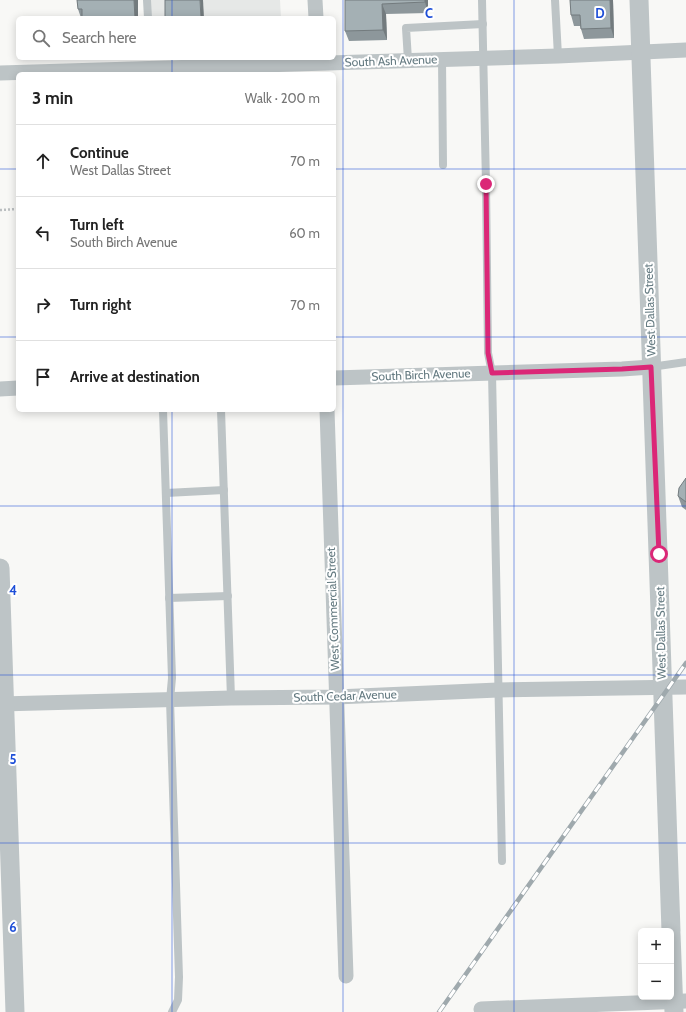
<!DOCTYPE html>
<meta charset="utf-8">
<style>
body{margin:0;font-family:Cabin,sans-serif;background:#f6f6f6;color:#222}
.controls{position:absolute;right:12px;bottom:12px;display:grid;overflow:hidden;border-radius:6px;box-shadow:0 2px 10px #0003}
.controls button{width:36px;height:36px;display:grid;place-items:center;padding:0;border:0;border-bottom:1px solid #e0e0e0;background:#fff;color:#222;font:20px sans-serif}
.stop{position:absolute;width:12px;height:12px;margin:-9px;border:3px solid #db2777;border-radius:50%;background:#fff}
.stop.end{background:#db2777;border-color:#fff;box-shadow:0 1px 4px #0008}
.list{margin:0;padding:0;list-style:none}
h2{display:flex;justify-content:space-between;align-items:center;height:52px;margin:0;padding:0 16px;font-size:17px}
h2 small{font-size:13px;font-weight:400;color:#767676}
.list li{display:grid;grid-template-columns:26px 1fr auto;gap:12px;align-items:center;box-sizing:border-box;height:72px;padding:0 16px;border-top:1px solid #e0e0e0}
.list b{display:block;font-size:15px;white-space:nowrap}
.list p{margin:0;font-size:13px;white-space:nowrap;color:#767676}
.list em{font-size:13px;font-style:normal;color:#767676}
.icon{flex:none;width:22px;height:22px;fill:none;stroke:currentColor;stroke-width:2;stroke-linecap:round;stroke-linejoin:round}
.map{position:relative;flex:none;width:686px;height:1012px;overflow:hidden}
.search{position:absolute;background:#fff;box-shadow:0 2px 10px #0003;left:16px;top:16px;width:320px;height:44px;display:flex;align-items:center;gap:10px;box-sizing:border-box;padding:0 14px;border-radius:6px;color:#767676;font-size:15px}
.panel{position:absolute;background:#fff;box-shadow:0 2px 10px #0003;left:16px;top:72px;width:320px;height:340px;border-radius:6px}
.map>svg:first-child{display:block}
.built{fill:#e6e8e7}
.lines{fill:none;stroke-linecap:round;stroke-linejoin:round}
.path{stroke:#babec0;stroke-width:2.5;stroke-dasharray:2 2;stroke-linecap:butt}
.service{stroke:#bdc4c6;stroke-width:8}
.minor{stroke:#bdc4c6;stroke-width:15}
.tertiary{stroke:#bdc4c6;stroke-width:19}
.rail-casing{stroke:#9fa9ad;stroke-width:4.5}
.rail{stroke:#fff;stroke-width:3;stroke-dasharray:9;stroke-linecap:butt}
.wall{fill:#8d979b}
.shaded-wall{fill:#737b7e}
.building{fill:#a4b0b4;stroke:#737b7e}
.route{stroke:#db2777;stroke-width:5}
.grid{fill:none;stroke:#1d4ed8;stroke-width:1;stroke-opacity:0.55}
.labels{text-anchor:middle;stroke-width:4;stroke-linejoin:round;paint-order:stroke}
.street-label{font-size:12px;fill:#647a81;stroke:#fff}
.grid-label{font-size:13px;text-anchor:middle;font-weight:bold;fill:#1d4ed8;stroke:#fff;stroke-width:4;stroke-linejoin:round;paint-order:stroke}
</style>
<div class="map">
<svg width="686" height="1012" viewBox="0 0 686 1012">
<rect width="100%" height="100%" fill="#f8f8f6"/>
<polygon class="built" points="151,0 280,0 281,18 151,18"/>
<g class="lines">
<polyline class="path" points="0,210 18,209"/>
<g class="service">
<polyline points="147,0 148,18"/>
<polyline points="482,0 486,184 488,353 492,373 502,861"/>
<polyline points="555,0 558,56"/>
<polyline points="442,59 443,165"/>
<polyline points="408,60 406,28 483,24"/>
<polyline points="651,367 686,362"/>
<polyline points="163,410 172,678 170,700 179,977 178,1000 172,1012"/>
<polyline points="221,410 231,698"/>
<polyline points="166,493 224,490"/>
<polyline points="169,598 228,596"/>
</g>
<g class="minor">
<polyline points="315,0 316,18"/>
<polyline points="0,73 558,56 686,50"/>
<polyline points="334,378 622,369 651,367"/>
<polyline points="0,389 18,388"/>
<polyline points="327,410 346,976"/>
<polyline points="0,704 231,698 336,697 498,690 686,687"/>
<polyline points="481,1009 686,1001"/>
</g>
<g class="tertiary">
<polyline points="639,0 671,931"/>
<polyline points="0,568 15,1012"/>
<polyline points="671,934 674,1012"/>
</g>
<defs>
<polyline id="rail" points="439,1012 686,663"/>
</defs>
<use href="#rail" class="rail-casing"/>
<use href="#rail" class="rail"/>
</g>
<g class="wall">
<polygon points="77,0 138,0 138,18 81,18 78,9"/>
<polygon points="345,0 428,0 428,13 386,14 387,40 349,41 345,31"/>
<polygon points="570,0 613,0 614,38 584,39 581,29 580,26 574,26 571,15"/>
<polygon points="686,478 686,510 682,507 678,496"/>
</g>
<g class="shaded-wall">
<polygon points="134,0 138,0 138,18 135,18"/>
<polygon points="200,0 203,0 204,18 201,18"/>
<polygon points="425,0 428,0 428,13 425,2"/>
<polygon points="610,0 613,0 614,38 611,28"/>
<polygon points="382,4 386,14 387,40 383,30"/>
</g>
<g class="building">
<polygon points="77,0 134,0 135,18 82,18 82,9 78,9"/>
<polygon points="165,0 200,0 201,18 165,18"/>
<polygon points="345,0 425,0 425,2 382,4 383,30 345,31"/>
<polygon points="570,0 610,0 611,28 581,29 580,15 571,15"/>
<polygon points="686,478 686,502 678,496 679,488"/>
</g>
<g class="lines">
<polyline class="route" points="486,184 488,353 492,373 622,369 651,367 659,554"/>
</g>
<path class="grid" d="M 172,0 L 172,18M 343,0 L 343,1012M 514,0 L 514,1012M 172,58 L 172,74M 0,169 L 18,169M 334,169 L 686,169M 0,337 L 18,337M 334,337 L 686,337M 172,410 L 172,1012M 0,506 L 686,506M 0,675 L 686,675M 0,843 L 686,843"/>
<g class="labels">
<g class="street-label">
<text transform="translate(391 61) rotate(-2)" y="4">South Ash Avenue</text>
<text transform="translate(650 310) rotate(-92)" y="4">West Dallas Street</text>
<text transform="translate(421 375) rotate(-2)" y="4">South Birch Avenue</text>
<text transform="translate(333 609) rotate(-92)" y="4">West Commercial Street</text>
<text transform="translate(661 633) rotate(-91)" y="4">West Dallas Street</text>
<text transform="translate(345 696) rotate(-2)" y="4">South Cedar Avenue</text>
</g>
</g>
<g class="grid-label">
<text x="429" y="18">C</text>
<text x="600" y="18">D</text>
<text x="13" y="595">4</text>
<text x="13" y="764">5</text>
<text x="13" y="932">6</text>
</g>
</svg>
<div class="controls">
<button>+</button>
<button>−</button>
</div>
<div class="stop" style="left:659px;top:554px"></div>
<div class="stop end" style="left:486px;top:184px"></div>
<div class="search"><svg class="icon" aria-label="search" viewBox="0 0 24 24"><circle cx="10" cy="10" r="6"/><path d="M15 15l6 6"/></svg>Search here</div>
<section class="panel">
<h2>3 min<small>Walk · 200 m</small></h2>
<ul class="list">
<li><svg class="icon" aria-label="ahead" viewBox="0 0 24 24"><path d="M12 20V5M6 11l6-6 6 6"/></svg><div><b>Continue</b><p>West Dallas Street</p></div><em>70 m</em></li>
<li><svg class="icon" aria-label="left" viewBox="0 0 24 24"><path d="M17 20v-9H6M10 6l-5 5 5 5"/></svg><div><b>Turn left</b><p>South Birch Avenue</p></div><em>60 m</em></li>
<li><svg class="icon" aria-label="right" viewBox="0 0 24 24"><path d="M7 20v-9h11M14 6l5 5-5 5"/></svg><div><b>Turn right</b></div><em>70 m</em></li>
<li><svg class="icon" aria-label="arrive" viewBox="0 0 24 24"><path d="M6 21V4h12l-3 4 3 4H6"/></svg><div><b>Arrive at destination</b></div></li>
</ul>
</section>
</div>
